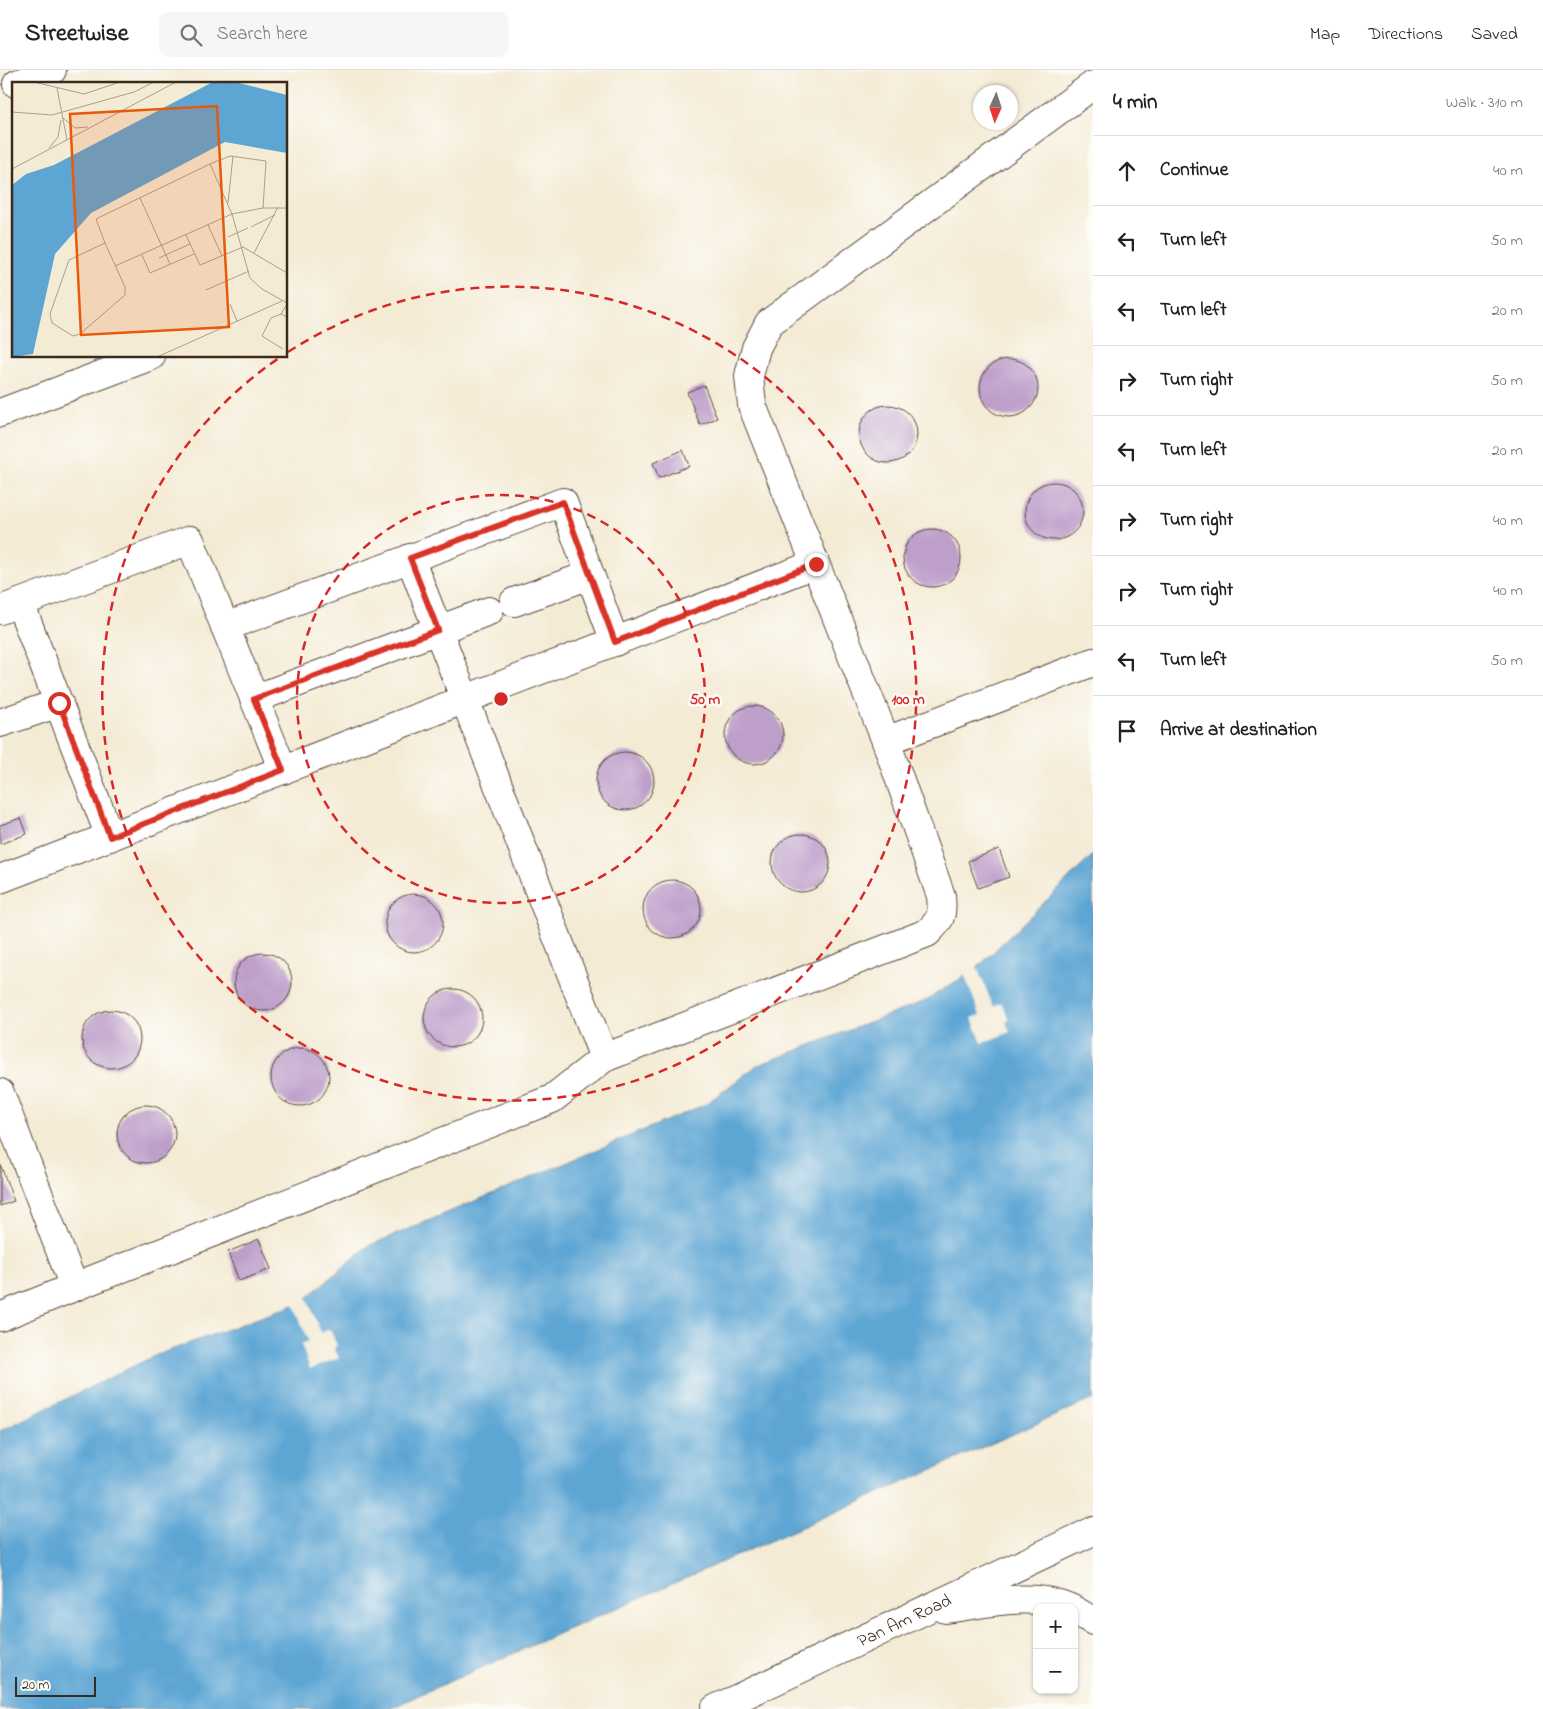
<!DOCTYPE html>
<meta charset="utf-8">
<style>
body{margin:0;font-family:"Indie Flower",sans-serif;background:#f6f6f6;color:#222}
.controls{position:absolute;right:15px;bottom:15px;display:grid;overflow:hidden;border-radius:10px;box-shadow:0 1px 4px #0004}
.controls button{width:45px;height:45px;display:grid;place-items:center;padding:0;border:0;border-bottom:1px solid #e0e0e0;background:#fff;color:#222;font:25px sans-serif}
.compass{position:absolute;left:973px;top:15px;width:45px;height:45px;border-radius:50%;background:#fff;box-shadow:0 1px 4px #0004;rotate:183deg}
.scale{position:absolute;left:15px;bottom:12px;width:81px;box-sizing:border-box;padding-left:5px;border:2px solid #3b2a1e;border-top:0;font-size:14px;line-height:18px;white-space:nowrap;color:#3b2a1e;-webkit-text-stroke:4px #fdfcf7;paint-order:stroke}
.stop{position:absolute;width:15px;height:15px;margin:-11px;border:4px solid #d93025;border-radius:50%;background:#fff}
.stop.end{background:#d93025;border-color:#fff;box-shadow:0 1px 5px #0008}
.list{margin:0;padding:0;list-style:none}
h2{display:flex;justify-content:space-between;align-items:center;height:65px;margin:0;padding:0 20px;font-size:21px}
h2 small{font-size:16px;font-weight:400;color:#767676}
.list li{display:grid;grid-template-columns:32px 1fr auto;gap:15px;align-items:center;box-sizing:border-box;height:70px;padding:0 20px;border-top:1px solid #e0e0e0}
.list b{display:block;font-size:19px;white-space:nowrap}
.list em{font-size:16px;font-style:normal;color:#767676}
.icon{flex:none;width:28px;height:28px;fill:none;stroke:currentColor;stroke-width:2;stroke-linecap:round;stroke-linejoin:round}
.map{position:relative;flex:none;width:1093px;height:1639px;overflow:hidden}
header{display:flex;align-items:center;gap:30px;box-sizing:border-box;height:70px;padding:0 25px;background:#fff;border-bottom:1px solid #e0e0e0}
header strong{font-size:24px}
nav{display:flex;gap:28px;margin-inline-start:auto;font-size:18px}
.search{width:350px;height:45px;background:#f6f6f6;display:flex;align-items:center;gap:12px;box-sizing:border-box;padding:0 18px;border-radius:10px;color:#767676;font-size:19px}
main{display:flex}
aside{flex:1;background:#fff}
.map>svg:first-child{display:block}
.water{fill:#5da6d4;stroke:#4c6879}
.pier{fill:#f4ebd5}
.building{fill:#bd9fca}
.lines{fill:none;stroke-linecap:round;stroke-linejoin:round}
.minor-casing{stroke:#574739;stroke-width:30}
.minor{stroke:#fff;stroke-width:28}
.route{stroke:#d93025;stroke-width:6}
.ring{fill:none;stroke:#d62828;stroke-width:2.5;stroke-dasharray:9 6}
.labels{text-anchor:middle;stroke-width:5;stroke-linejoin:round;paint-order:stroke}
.street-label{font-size:18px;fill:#3b2a1e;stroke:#fdfcf7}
.inset-road{fill:none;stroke:#aa9e8c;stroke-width:1}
.view{fill:#e8590c;fill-opacity:0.15;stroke:#e8590c;stroke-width:2.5}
.inset-edge{fill:none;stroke:#3b2a1e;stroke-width:2.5}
.centre{fill:#d62828;stroke:#fdfcf7;stroke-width:2.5}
.ring-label{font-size:15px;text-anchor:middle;font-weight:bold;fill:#d62828;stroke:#fdfcf7;stroke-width:5;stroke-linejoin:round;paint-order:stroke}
</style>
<header>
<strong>Streetwise</strong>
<div class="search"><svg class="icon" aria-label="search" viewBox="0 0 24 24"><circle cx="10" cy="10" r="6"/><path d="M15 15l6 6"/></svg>Search here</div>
<nav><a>Map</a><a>Directions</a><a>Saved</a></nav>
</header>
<main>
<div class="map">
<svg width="1093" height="1639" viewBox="0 0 1093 1639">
<rect width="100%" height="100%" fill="#fdfcf7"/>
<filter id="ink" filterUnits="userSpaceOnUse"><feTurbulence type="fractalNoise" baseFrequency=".02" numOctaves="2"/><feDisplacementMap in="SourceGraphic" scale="10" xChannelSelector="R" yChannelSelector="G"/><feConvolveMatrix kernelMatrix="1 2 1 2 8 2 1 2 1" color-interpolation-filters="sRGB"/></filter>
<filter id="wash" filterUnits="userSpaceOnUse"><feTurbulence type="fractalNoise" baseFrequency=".0096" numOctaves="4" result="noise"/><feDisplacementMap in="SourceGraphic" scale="20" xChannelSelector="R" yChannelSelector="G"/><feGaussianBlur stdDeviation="1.12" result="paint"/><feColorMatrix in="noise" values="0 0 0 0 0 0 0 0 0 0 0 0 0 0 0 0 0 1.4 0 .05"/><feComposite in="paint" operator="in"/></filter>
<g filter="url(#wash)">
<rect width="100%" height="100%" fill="#f4ebd5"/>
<polygon class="water" points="1093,785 1093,1329 419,1625 390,1639 0,1639 0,1361 154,1286 302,1232 368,1176 706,1034 756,996 925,931 977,898"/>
<g class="pier">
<polygon points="976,895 993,936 1002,933 1009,950 1006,952 1010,962 982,973 972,948 980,945 964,904"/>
<polygon points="306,1225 321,1263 330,1259 337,1276 334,1278 339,1288 310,1299 301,1274 308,1271 293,1232 301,1229"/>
</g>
<g id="blocks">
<g class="building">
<circle cx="1009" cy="318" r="29"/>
<polygon points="704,315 717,348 700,355 687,322"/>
<circle cx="888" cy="364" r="29"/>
<polygon points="683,380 689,396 659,408 653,393"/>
<circle cx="1054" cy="441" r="29"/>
<circle cx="932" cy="488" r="29"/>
<circle cx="754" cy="665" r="29"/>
<circle cx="625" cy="711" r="29"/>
<polygon points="21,748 27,764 0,774 0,755"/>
<circle cx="801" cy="793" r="29"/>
<polygon points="999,779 1009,807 978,818 968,791"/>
<circle cx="672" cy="839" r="29"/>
<circle cx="414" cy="853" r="29"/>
<circle cx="263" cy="912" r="29"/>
<circle cx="453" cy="948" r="29"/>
<circle cx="111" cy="969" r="29"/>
<circle cx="300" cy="1007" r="29"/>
<circle cx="146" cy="1064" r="29"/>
<polygon points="0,1094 14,1131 0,1136"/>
<polygon points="259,1169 271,1199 239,1211 228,1182"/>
</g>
</g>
</g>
<g filter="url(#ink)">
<use href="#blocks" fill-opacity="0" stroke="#574739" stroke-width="1"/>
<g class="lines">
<defs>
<g id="minor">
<polyline points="17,14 52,0"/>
<polyline points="0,343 151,286"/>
<polyline points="410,488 604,988"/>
<polyline points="514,532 590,505"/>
<polyline points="20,533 110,767"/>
<polyline points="0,540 190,470 283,700"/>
<polyline points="225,557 563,432 615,572"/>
<polyline points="254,629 489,541"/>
<polyline points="0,653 59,633"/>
<polyline points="886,671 1093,592"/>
<polyline points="0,809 815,494"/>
<path d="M 0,1023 L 74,1217 L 552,1029 L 604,988 L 927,863 C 941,850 943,845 941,826 L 886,671 L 752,335 L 749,306 L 756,278 L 769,253 L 1093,15"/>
<polyline points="0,1247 74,1217"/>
<path d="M 945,1539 C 985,1534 1032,1521 1070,1538"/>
<polyline points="1074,1540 1093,1551"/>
<path id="s1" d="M 715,1639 L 1093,1461"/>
</g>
</defs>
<use href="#minor" class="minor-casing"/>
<use href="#minor" class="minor"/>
</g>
</g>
<g class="lines" filter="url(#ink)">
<polyline class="route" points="59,633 110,767 283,700 254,629 438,560 410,488 563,432 615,572 816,494"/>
</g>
<g class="ring">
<circle cx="501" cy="629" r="204"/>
<path d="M288 282A407 407 0 1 1 279 288"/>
</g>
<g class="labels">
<g class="street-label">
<text dy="6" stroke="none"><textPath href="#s1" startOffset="209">Pan Am Road</textPath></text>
</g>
</g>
<g transform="translate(12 12)">
<rect width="275" height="275" fill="#f4ebd5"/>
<path d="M 223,0 L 275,13 L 275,71 L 213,60 L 79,131 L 43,172 L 21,272 L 0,275 L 0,103 L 14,92 L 42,83 L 199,1 Z" fill="#5da6d4"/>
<path class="inset-road" d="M 22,0 L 72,12 L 108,0M 45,6 L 55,58M 0,30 L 40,33 L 122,10 L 142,0M 51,36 L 63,46 L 76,45M 37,66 L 46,55 L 49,38M 0,87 L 164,0M 128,116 L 158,182M 216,121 L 221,74M 251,126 L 275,126M 196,143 L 210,174M 239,145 L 263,133M 174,153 L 188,183 L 231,165 L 275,191M 216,155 L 236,146M 93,161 L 113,205 L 113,213 L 68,252 L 61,254 L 40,241 L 38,232 L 57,178 L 93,161 L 84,137 L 198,82 L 220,132 L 238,196 L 250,207 L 275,221M 242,171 L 266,125M 130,173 L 138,191 L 182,172M 147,176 L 178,162M 103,184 L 220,132 L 251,126 L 254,79 L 218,74 L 198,82M 194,208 L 237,189M 218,222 L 225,239M 275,222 L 269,232 L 275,235M 269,232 L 259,236 L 250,254 L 271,267M 145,275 L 270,219"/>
<path class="view" d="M 205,24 L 217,245 L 69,253 L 58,32 Z"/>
<rect width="275" height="275" class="inset-edge"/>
</g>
<circle cx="501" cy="629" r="8" class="centre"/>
<g class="ring-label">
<text x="705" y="634">50 m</text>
<text x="908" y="634">100 m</text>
</g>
</svg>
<div class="controls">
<button>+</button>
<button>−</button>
</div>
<svg class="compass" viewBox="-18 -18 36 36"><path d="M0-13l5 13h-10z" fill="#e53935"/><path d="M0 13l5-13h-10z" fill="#767676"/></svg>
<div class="scale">20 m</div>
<div class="stop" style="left:59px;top:633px"></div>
<div class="stop end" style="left:816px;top:494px"></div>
</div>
<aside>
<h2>4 min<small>Walk · 310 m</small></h2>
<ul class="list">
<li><svg class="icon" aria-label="ahead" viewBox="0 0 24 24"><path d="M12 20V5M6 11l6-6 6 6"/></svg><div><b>Continue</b></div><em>40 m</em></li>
<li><svg class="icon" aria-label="left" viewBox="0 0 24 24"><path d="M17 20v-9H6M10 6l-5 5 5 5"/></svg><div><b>Turn left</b></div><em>50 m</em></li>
<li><svg class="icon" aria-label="left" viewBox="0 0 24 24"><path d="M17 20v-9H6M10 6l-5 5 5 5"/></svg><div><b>Turn left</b></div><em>20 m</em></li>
<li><svg class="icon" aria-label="right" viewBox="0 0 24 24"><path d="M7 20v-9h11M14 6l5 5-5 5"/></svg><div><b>Turn right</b></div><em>50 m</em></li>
<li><svg class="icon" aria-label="left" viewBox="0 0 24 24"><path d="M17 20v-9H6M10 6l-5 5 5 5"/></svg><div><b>Turn left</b></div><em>20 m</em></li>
<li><svg class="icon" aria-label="right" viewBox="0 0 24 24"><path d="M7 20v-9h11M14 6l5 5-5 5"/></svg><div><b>Turn right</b></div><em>40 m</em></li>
<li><svg class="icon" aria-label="right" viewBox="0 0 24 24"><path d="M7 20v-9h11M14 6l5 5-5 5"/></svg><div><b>Turn right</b></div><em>40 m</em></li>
<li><svg class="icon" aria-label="left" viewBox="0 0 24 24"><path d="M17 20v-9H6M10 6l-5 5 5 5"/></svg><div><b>Turn left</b></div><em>50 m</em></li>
<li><svg class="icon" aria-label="arrive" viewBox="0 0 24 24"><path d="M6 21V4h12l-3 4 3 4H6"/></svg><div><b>Arrive at destination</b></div></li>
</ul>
</aside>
</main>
